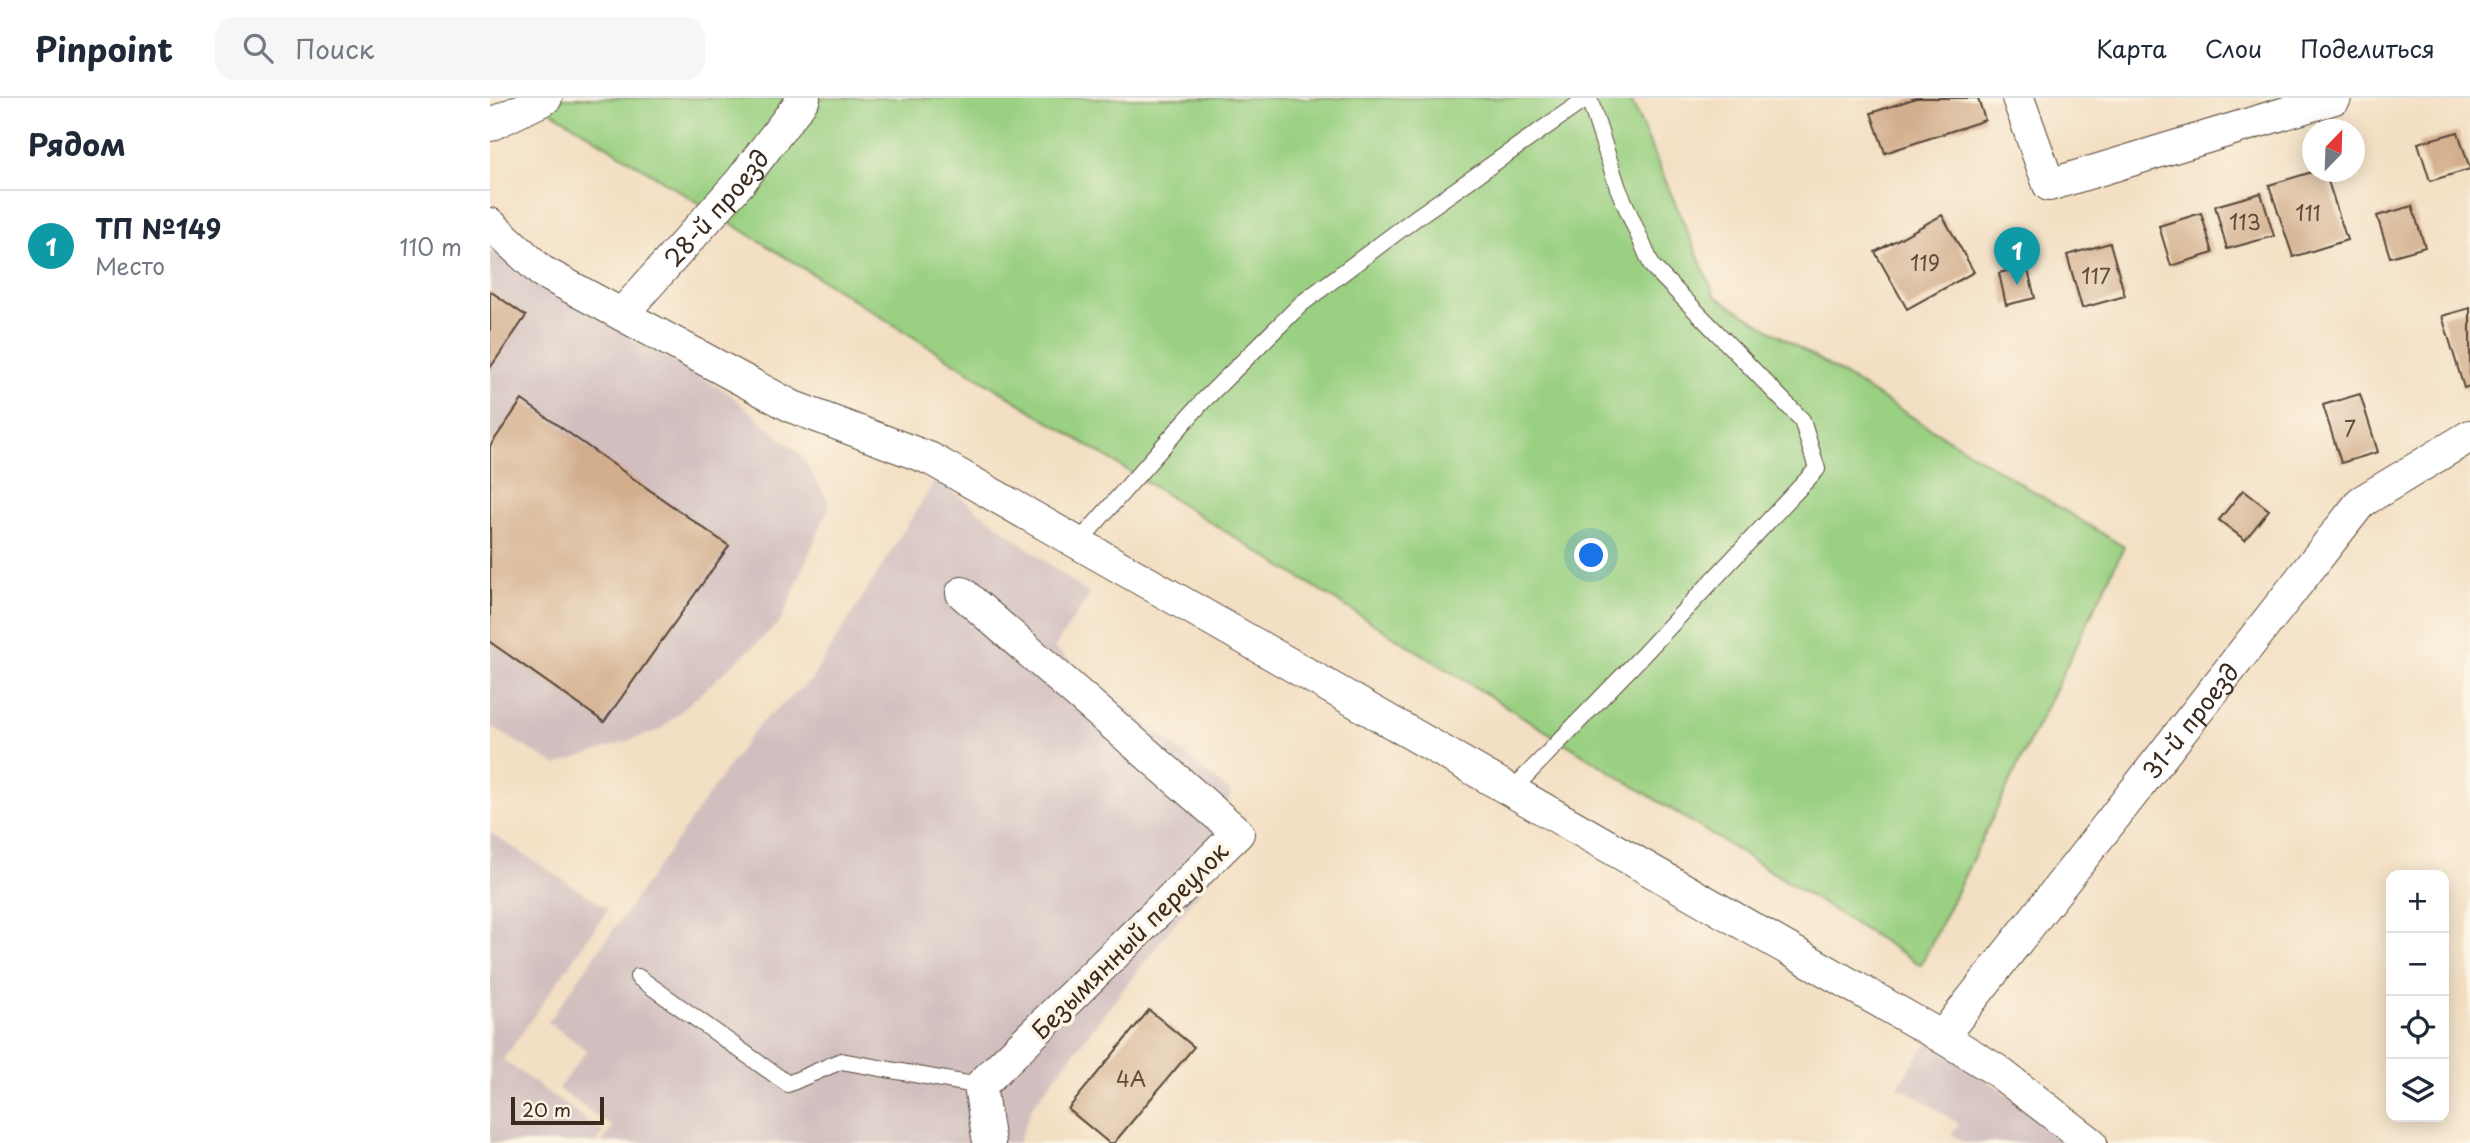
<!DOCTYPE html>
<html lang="ru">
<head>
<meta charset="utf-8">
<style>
	:root { --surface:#fff; --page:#f6f6f7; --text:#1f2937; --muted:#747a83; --line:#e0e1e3; --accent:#c8321e }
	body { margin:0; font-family:"Playpen Sans",sans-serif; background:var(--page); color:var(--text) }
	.controls { position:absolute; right:21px; bottom:21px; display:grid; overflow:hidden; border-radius:14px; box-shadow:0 4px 18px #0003 }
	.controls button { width:63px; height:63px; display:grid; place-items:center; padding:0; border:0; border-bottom:2px solid var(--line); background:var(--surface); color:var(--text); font:35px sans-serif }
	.compass { position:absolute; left:1812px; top:21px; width:63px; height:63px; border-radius:50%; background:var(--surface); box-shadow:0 4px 18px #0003; rotate:23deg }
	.scale { position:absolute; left:21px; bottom:18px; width:93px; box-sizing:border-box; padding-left:7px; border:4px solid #3b2a1e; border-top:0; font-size:19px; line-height:24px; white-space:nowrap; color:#3b2a1e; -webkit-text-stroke:5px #fcf5e5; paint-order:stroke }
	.you { position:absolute; left:1102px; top:458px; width:24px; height:24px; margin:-18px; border:5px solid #fff; border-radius:50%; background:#1a73e8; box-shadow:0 0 0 10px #1a73e833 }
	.badge { display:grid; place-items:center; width:46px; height:46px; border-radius:50%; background:var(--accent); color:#fff; font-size:23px; font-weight:700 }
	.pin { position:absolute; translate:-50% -58px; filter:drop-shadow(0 2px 4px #0008) }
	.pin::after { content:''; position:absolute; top:37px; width:24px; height:21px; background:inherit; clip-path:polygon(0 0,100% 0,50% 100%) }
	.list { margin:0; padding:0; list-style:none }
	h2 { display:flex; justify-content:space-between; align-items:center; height:91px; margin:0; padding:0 28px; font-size:30px }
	h2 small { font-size:23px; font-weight:400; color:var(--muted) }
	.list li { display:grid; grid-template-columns:46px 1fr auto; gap:21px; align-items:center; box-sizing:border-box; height:112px; padding:0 28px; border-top:2px solid var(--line) }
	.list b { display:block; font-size:26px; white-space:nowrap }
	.list p { margin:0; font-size:23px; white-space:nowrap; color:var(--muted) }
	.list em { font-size:23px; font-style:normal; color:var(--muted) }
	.icon { flex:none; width:38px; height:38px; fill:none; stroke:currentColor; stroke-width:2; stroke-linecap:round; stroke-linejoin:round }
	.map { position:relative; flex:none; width:1980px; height:1045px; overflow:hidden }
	header { display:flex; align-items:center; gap:42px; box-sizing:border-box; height:98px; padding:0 35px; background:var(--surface); border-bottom:2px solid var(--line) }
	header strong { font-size:33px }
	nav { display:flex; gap:38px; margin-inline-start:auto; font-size:24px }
	.search { width:490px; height:63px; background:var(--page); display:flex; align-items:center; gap:18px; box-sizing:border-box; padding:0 24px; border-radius:21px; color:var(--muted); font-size:26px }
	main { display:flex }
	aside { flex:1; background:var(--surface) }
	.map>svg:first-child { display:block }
	.industrial { fill:#d1bfbf }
	.green { fill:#9ad082; stroke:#6a7d50; stroke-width:2 }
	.building { fill:#d3ae8d }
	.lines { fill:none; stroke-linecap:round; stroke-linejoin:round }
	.service-casing { stroke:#574537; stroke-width:18 }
	.minor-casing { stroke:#574537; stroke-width:34 }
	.service { stroke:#fff; stroke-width:16 }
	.minor { stroke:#fff; stroke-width:32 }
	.labels { text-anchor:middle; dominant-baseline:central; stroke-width:7; stroke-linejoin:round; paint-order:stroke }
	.number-label { font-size:21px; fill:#614b3a }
	.street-label { font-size:24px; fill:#3b2a1e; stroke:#fcf5e5 }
</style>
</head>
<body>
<header>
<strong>Pinpoint</strong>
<div class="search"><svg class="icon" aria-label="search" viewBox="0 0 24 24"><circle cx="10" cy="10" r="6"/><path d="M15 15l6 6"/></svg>Поиск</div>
<nav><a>Карта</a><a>Слои</a><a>Поделиться</a></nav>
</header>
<main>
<aside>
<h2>Рядом<small></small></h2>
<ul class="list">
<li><span class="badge" style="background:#0f9aa8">1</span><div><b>ТП №149</b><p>Место</p></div><em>110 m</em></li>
</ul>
</aside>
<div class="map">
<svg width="1980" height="1045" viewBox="0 0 1980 1045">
	<rect width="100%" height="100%" fill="#fcf5e5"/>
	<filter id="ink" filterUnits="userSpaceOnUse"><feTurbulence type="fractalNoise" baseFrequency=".0143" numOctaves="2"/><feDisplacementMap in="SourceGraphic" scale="14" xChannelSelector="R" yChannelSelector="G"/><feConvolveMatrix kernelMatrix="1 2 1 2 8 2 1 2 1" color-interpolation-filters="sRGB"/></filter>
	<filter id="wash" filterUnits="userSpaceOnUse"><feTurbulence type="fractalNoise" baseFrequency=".00686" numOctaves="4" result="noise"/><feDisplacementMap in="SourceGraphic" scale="28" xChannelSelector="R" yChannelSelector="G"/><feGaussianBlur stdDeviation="1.57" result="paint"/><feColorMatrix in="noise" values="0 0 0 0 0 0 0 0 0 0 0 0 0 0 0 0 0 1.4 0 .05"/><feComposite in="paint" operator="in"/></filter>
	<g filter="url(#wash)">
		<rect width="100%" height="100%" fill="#f3dfc3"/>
		<g class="industrial">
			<polygon points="0,152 96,214 237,294 311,357 340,406 291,523 170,632 66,667 0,628"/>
			<polygon points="446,381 600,497 564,550 740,694 728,770 543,1007 528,1045 112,1045 123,1029 68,991 97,952 58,924 268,627 321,582"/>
			<polygon points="0,734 118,811 13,962 113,1034 106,1045 0,1045"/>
			<polygon points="1439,943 1589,1045 1474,1045 1462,1036 1469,1026 1420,994 1407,989"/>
		</g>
		<polygon class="green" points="40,0 1140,0 1225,198 1634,449 1431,867"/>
		<g id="blocks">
			<g class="building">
				<polygon points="1426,0 1488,0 1495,22 1395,55 1381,15"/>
				<polygon points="1968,34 1980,71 1940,83 1928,45"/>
				<polygon points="1822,74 1835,74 1857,142 1803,159 1779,87"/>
				<polygon points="1771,95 1784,138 1737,151 1725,108"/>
				<polygon points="1922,108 1935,149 1900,159 1887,118"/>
				<polygon points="1711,115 1723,155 1681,168 1669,128"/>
				<polygon points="1452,117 1484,174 1417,211 1385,154"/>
				<polygon points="1620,145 1635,198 1592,210 1577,157"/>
				<polygon points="1537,168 1545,200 1516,207 1509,175"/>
				<polygon points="0,193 36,218 0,270"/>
				<polygon points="1980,210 1980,288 1974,290 1952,218"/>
				<polygon points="1870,296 1888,354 1851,365 1833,307"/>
				<polygon points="32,302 239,448 114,624 0,544 0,348"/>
				<polygon points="1753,392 1779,412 1755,442 1729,422"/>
				<polygon points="659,912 704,949 624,1045 619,1045 578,1011"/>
			</g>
		</g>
	</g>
	<g filter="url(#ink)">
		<use href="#blocks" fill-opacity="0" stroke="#574537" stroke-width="2"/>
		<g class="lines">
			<g class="service-casing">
				<g id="service">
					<polyline points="588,445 713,303 811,206 927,119 1097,0"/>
					<polyline points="1021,693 1150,560 1327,371 1312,322 1162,168 1128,90 1099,0"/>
					<polyline points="148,879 298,986 351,963 490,988"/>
				</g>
			</g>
			<g class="minor-casing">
				<g id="minor">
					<polyline points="1528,0 1559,87 1845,0"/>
					<polyline points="0,27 56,0"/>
					<polyline points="0,126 51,173 303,309 441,361 1452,939 1506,972 1601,1045"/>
					<path id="s1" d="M132,216l118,-132 64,-84"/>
					<polyline points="472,495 748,735 490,988 499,1045"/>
					<path id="s2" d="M1452,939l419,-535 109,-66"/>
				</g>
			</g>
			<use href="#service" class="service"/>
			<use href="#minor" class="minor"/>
		</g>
	</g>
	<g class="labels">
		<g class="number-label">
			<text x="1818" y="114">111</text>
			<text x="1755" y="123">113</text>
			<text x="1435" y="164">119</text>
			<text x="1606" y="177">117</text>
			<text x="1860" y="330">7</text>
			<text x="641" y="980">4А</text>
		</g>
		<g class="street-label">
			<text stroke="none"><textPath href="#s1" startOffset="142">28-й проезд</textPath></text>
			<text stroke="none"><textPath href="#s2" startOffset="402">31-й проезд</textPath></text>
			<text transform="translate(639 842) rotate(-45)">Безымянный переулок</text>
		</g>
	</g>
</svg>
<div class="controls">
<button>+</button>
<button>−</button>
<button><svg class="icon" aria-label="locate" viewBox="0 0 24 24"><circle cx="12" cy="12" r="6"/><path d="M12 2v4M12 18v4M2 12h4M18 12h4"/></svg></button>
<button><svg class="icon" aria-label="layers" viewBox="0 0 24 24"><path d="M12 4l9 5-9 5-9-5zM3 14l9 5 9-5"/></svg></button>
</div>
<svg class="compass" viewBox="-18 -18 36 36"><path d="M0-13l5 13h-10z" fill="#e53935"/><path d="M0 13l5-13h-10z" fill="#747a83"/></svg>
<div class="scale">20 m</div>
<div class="you"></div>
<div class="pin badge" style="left:1527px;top:187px;background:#0f9aa8">1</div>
</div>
</main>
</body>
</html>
